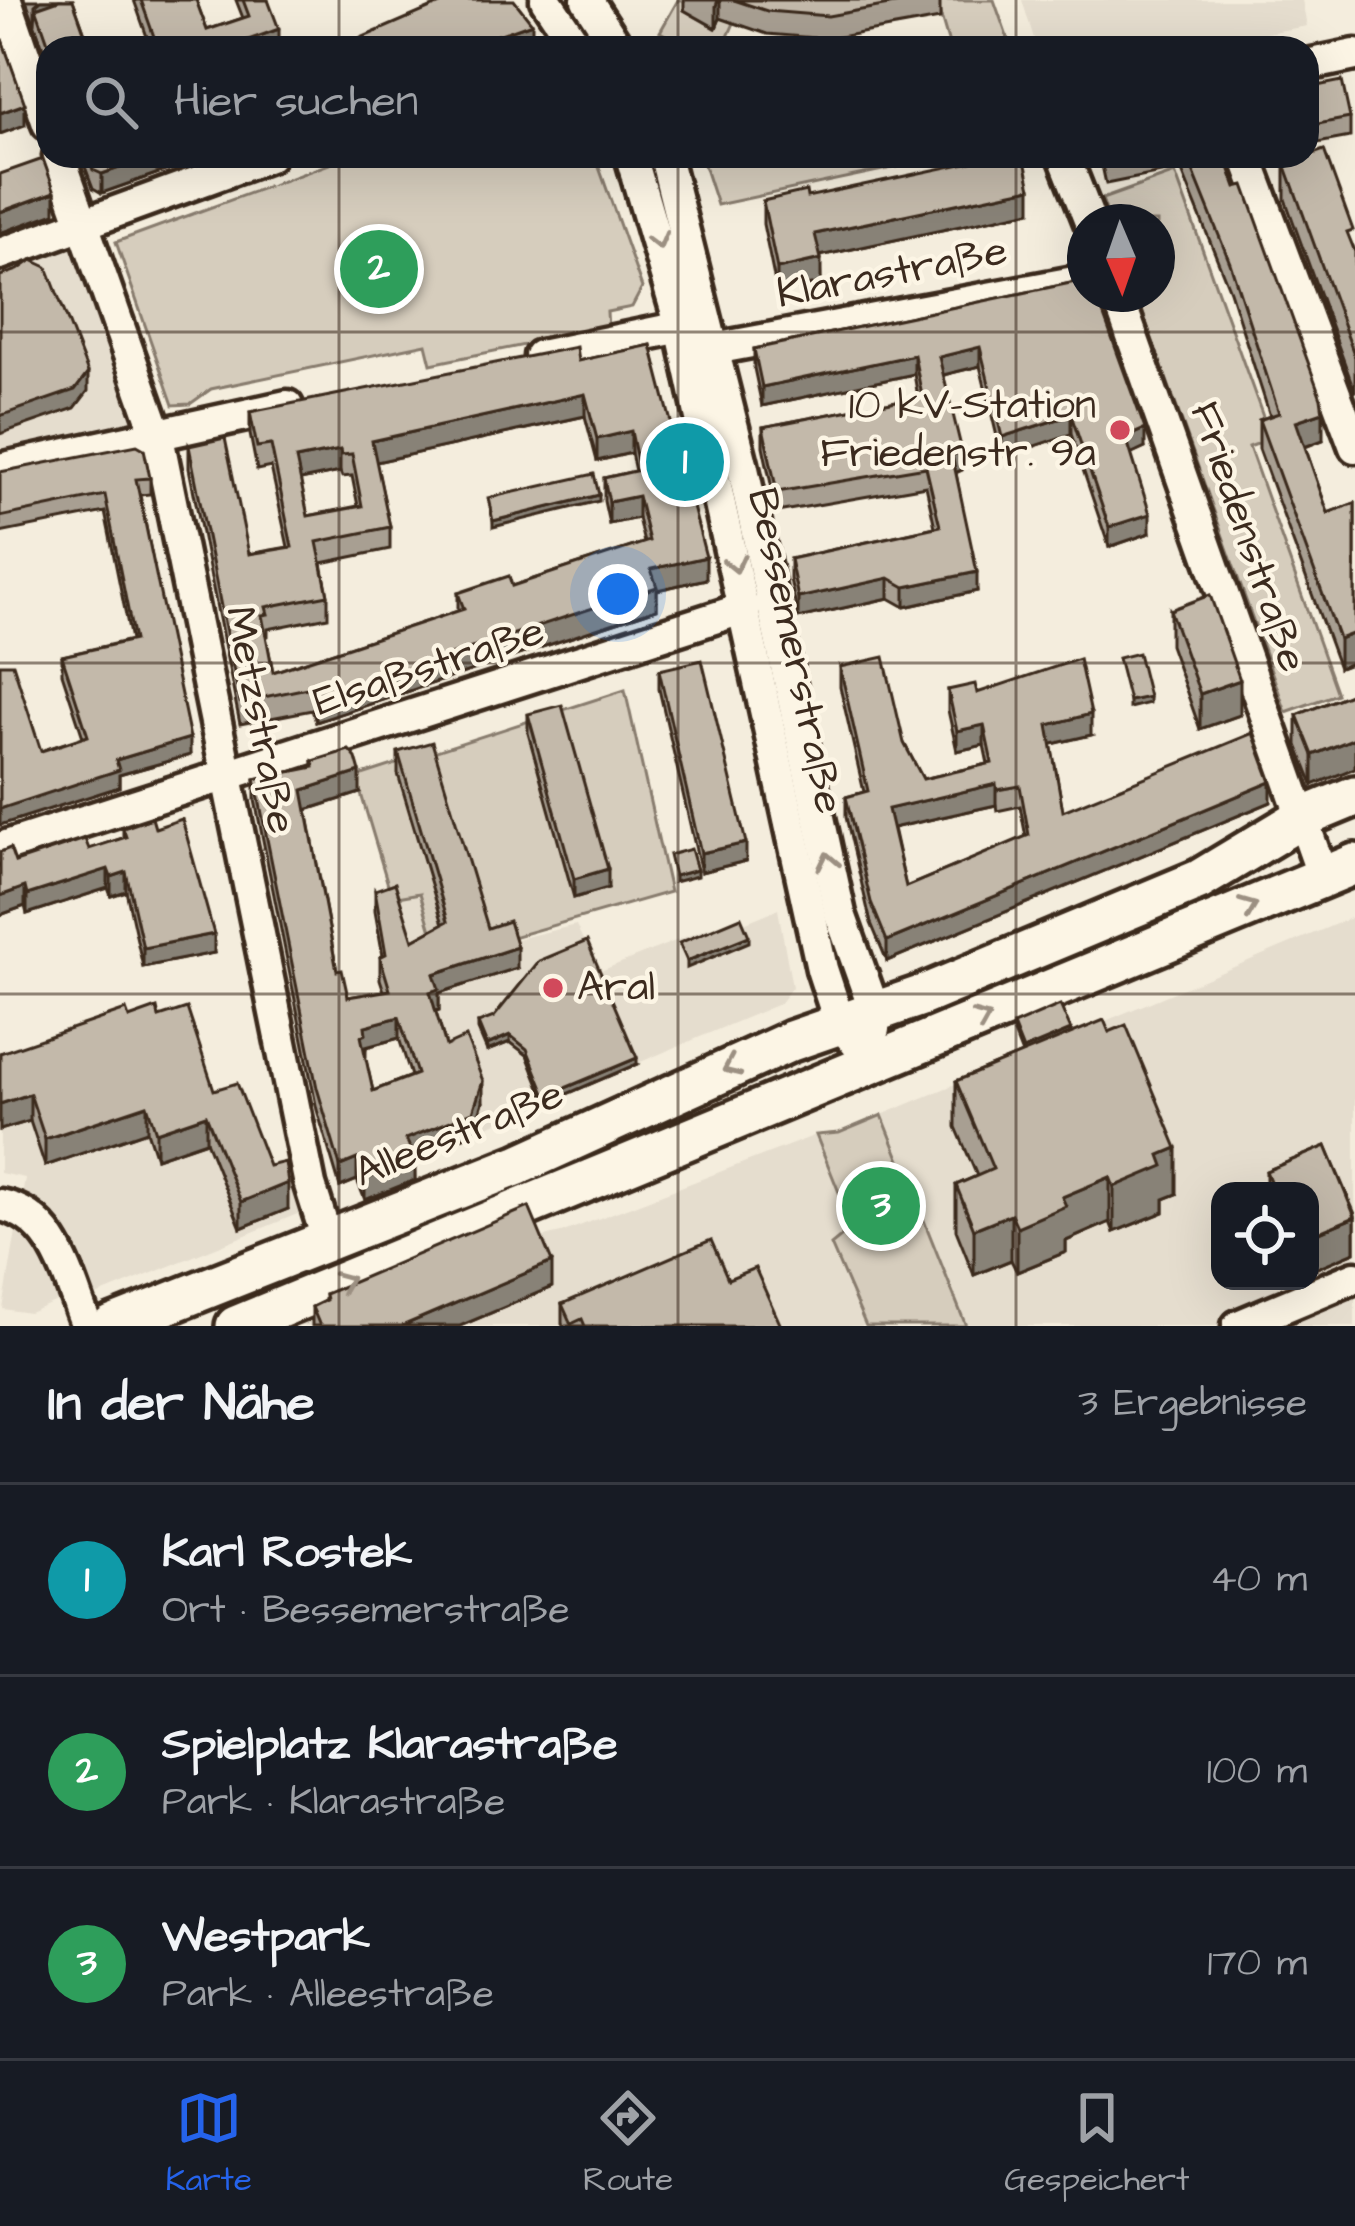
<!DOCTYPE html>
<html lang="de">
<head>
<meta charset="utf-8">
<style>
	:root { --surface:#171b24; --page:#242831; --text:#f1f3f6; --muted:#9ea1a6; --line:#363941; --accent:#2563eb }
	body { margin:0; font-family:"Architects Daughter",sans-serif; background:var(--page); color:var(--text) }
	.controls { position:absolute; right:36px; bottom:36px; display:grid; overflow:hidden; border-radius:24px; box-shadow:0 12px 48px #0002 }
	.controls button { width:108px; height:108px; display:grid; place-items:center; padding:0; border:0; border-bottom:3px solid var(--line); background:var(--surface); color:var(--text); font:60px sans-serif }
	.compass { position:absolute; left:1067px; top:204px; width:108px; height:108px; border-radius:50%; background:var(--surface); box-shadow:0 12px 48px #0002; rotate:178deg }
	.you { position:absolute; left:618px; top:594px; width:42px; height:42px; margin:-30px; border:9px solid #fff; border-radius:50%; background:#1a73e8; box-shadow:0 0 0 18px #1a73e833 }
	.badge { display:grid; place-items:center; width:78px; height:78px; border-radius:50%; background:var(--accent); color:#fff; font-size:39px; font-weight:700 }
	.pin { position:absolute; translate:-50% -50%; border:6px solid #fff; box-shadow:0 3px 12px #0006 }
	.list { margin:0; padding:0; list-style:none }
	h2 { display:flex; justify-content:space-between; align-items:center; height:156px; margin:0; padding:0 48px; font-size:51px }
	h2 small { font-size:39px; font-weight:400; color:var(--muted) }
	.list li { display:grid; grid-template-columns:78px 1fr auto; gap:36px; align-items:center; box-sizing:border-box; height:192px; padding:0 48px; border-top:3px solid var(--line) }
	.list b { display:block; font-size:45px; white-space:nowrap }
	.list p { margin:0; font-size:39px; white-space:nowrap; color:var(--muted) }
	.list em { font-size:39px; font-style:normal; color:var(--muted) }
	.icon { flex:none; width:66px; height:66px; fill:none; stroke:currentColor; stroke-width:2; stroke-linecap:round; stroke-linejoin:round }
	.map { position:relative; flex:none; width:1355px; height:1326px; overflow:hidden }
	.search { position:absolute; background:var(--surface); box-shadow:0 12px 48px #0002; left:36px; right:36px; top:36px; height:132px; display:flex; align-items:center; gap:30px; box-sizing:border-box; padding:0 42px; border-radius:36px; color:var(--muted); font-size:45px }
	.sheet { height:732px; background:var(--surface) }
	nav { display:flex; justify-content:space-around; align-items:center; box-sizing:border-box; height:168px; border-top:3px solid var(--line); background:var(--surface); font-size:33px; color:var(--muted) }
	nav a { display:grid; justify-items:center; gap:6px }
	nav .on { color:var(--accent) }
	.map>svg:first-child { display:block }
	.built { fill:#e5ddce; fill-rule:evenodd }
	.green { fill:#d6cdbd; stroke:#887c6e; stroke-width:3 }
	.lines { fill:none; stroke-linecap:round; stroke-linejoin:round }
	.minor-casing { stroke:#3b2a1e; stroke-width:39 }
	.major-casing { stroke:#3b2a1e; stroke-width:48 }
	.minor { stroke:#fcf5e5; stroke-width:30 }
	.major { stroke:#fcf5e5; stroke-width:39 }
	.wall { fill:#a89f92; stroke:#3b2a1e; stroke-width:3; fill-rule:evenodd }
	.shaded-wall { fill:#888277; stroke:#3b2a1e; stroke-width:3 }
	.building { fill:#c3b9aa; stroke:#3b2a1e; stroke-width:3; fill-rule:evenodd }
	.oneway { stroke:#9c9082 }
	.grid { fill:none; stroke:#3b2a1e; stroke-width:3; stroke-opacity:0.55 }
	.poi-dot { fill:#d1495b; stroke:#fcf5e5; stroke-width:4.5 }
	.labels { text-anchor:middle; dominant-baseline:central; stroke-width:9; stroke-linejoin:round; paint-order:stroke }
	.street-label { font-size:42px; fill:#3b2a1e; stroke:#fcf5e5 }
	.poi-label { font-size:42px; fill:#3b2a1e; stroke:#fcf5e5; text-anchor:end }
</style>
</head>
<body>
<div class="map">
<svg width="1355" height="1326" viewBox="0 0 1355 1326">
	<rect width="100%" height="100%" fill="#f4eddd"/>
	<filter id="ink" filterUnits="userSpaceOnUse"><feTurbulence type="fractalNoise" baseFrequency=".00833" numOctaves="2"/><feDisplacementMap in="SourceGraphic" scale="24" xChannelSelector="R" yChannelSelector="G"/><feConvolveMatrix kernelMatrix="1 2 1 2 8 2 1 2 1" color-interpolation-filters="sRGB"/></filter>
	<g filter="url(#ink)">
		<g class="built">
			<polygon points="1022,0 1302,0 1307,26 1183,48 1037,48"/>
			<polygon points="69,244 75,247 136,417 126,429 0,458 0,265"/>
			<polygon points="420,892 439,957 576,925 598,972 710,927 714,935 778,909 792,987 779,1004 464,1136 417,1094 380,979 386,975 373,902"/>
			<path d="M1355,916v410h-64l-3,-7 -18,7h-303l-85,-211zM1220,1191h90v90h-90z"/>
			<polygon points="0,1079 214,1116 270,1192 296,1180 300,1213 91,1298 87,1288 29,1313 3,1309 25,1178 0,1173"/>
			<polygon points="816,1135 853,1228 832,1246 866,1326 295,1326 529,1229 535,1239 561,1233"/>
		</g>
		<g class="green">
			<polygon points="678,0 690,0 684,10 715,28 721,17 734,23 723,48 683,44 660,32"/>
			<polygon points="936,0 994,0 1011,48 950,48"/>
			<polygon points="351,156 595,156 642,288 632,307 607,312 608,328 431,364 426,344 211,389 190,404 173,405 116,242"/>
			<polygon points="701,156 949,156 717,205"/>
			<polygon points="1175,173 1271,439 1249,447 1337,694 1286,712 1136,294 1157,294 1157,222 1110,222 1102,199"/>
			<polygon points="625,690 670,892 439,958 420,893 392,898 356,777"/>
			<polygon points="882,1115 966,1326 866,1326 831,1245 853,1227 816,1135 839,1133"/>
		</g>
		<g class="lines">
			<g class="minor-casing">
				<g id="minor">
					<polyline points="6,0 48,124"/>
					<polyline points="546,0 578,48"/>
					<polyline points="587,0 618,48"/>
					<polyline points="1307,65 1355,55"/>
					<polyline points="59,156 158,437 310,1185 327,1239"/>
					<polyline points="631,156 681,327 822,969 840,1024 874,1065"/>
					<polyline points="665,156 742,464 840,914 875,1012 874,1029"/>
					<polyline points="1064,156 1090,222"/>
					<polyline points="1246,156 1355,447"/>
					<polyline points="0,254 269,156"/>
					<polyline points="1117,294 1323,877"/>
					<polyline points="714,349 1085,280"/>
					<polyline points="540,356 681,327"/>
					<polyline points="0,469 287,406"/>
					<polyline points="0,848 745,608"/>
					<path d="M0,1205c56,10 68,74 87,121"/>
					<polyline points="1238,1326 1355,1277"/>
				</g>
			</g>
			<g class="major-casing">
				<g id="major">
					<polyline points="112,1326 518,1165 791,1041 921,996 1199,880 1302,818 1355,796"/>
					<polyline points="236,1326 1355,864"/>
				</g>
			</g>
			<use href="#minor" class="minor"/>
			<use href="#major" class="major"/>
		</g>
		<g class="wall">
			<polygon points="26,0 73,0 90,48 48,48 48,62"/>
			<polygon points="134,0 196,0 207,30 243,18 236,0 268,0 279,48 151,48"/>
			<polygon points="684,0 940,0 940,19 828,39 767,34 720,18 716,28 684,10"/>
			<polygon points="1307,88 1350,118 1350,137 1307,145"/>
			<polygon points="81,156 207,156 102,193 93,188"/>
			<polygon points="1100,156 1225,156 1323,440 1305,447 1328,513 1355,503 1355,662 1339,668 1259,449 1259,420 1270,416 1230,291 1181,169 1106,184"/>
			<polygon points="1285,164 1353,246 1355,252 1355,392 1285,199"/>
			<polygon points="807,197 1031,211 820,256 821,283 777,292 763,224 763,201"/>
			<polygon points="1085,280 1145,448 1131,454 1150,533 1109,547 1071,434 1002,457 980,366 943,375 962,470 956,473 977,591 905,607 889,598 798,618 790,579 790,559 935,527 926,486 777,512 763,446 763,427 918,397 914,374 762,406 754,368 754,349"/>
			<path d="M651,345l55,234 -49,11v19l-341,113 -4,-12 -72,14 -51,-256v-22l60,108 39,-7 -17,-80 -14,3 -7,-36v-22l328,-51zM585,416l12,45 34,-8 4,18 -31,7v23l5,23 29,-6 6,25 -132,43 -54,7v18l-185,61 -7,-35 2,-1v-7l60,-12v-22l-6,-32 68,-14v-22l-14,-65zM340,472l2,5 10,-1 6,30 -50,10 -8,-36z"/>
			<polygon points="0,472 150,478 150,494 140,495 190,755 119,775 119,787 0,825 0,664 41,751 83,737 62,673 62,656 131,640 105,512 0,533"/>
			<polygon points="1170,610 1240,715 1200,729 1170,645"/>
			<path d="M840,667l64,76 19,36 65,-15 -4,-19 -27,6 -9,-41v-20l29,3 114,42 -40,9 12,67 208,-9 -384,159 -16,-38 -25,-106v-20l18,-5 -24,-105zM996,805l1,6 23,-5 6,31 -120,50 -13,-59z"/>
			<polygon points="659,670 746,861 701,872 659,689"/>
			<polygon points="1355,692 1313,785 1297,745 1297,715"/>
			<polygon points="528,714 608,888 574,898 528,733"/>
			<path d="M398,752l90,176 29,40 -78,25v17l-4,1 11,35 37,56 -10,31 -59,24 1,23 -50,20 -8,-20 -17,7 -23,-77 -62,-310v-21l58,-12v-6l47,32 -53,17 30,161 11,26 36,-6 -4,-12v-22l3,-1 -8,-45v-21l38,50 30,-16 -45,-150zM399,1038l12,38 -38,15 -8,-35 1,-9z"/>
			<polygon points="123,828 155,828 214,953 143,967 126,891 111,896 108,888 27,914 25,906 0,915 0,852 15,862 89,849 123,838"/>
			<polygon points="159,1017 269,1166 288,1209 241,1228 206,1141 156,1158 147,1131 45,1166 30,1121 0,1130 0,1053 129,1018"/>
			<polygon points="478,1023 637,1064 546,1103 527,1055 510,1042 487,1051 478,1030"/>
			<polygon points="1013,1025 1071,1034 1177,1194 1164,1199 1164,1212 1114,1232 1110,1222 1066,1241 1066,1252 1017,1272 1011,1260 974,1275 956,1230 956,1185 977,1176 956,1127 956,1081 1022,1054 1013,1031"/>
			<polygon points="1326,1146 1355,1214 1355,1252 1310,1271 1310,1191 1266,1191 1266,1171"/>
			<polygon points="728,1279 781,1326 563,1326 562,1323 562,1304"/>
			<polygon points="552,1287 460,1326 312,1326 312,1307 325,1301 325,1294"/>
		</g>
		<g class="shaded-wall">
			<polygon points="41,0 63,0 36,8 35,24 35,5"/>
			<polygon points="718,0 720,0 720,18 716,28 716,6"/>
			<polygon points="532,23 532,41 514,48 461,48"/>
			<polygon points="279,29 279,48 234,48 234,45"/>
			<polygon points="25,104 25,125 0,134 0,113"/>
			<polygon points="154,156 207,156 102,193 102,174"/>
			<polygon points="1031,188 1031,211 815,257 815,234"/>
			<polygon points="55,192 55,213 0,233 0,212"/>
			<polygon points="821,259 821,283 777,292 777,269"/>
			<polygon points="980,347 980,366 939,376 939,357"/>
			<polygon points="914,355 914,374 762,406 762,387"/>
			<polygon points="88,373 88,391 75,408 0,434 0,416"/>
			<polygon points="585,394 585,416 372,463 372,441"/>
			<polygon points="1323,412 1323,440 1296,450 1296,421"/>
			<polygon points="1071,415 1071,434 1002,457 1002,437"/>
			<polygon points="1145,429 1145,448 1126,457 1126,437"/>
			<polygon points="631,431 631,453 597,461 597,439"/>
			<polygon points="340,450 340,472 296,481 296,459"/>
			<polygon points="962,451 962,470 952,474 952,455"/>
			<polygon points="599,495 599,501 493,527 493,521"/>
			<polygon points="638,496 638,518 609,524 609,502"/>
			<polygon points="1150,514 1150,533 1109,547 1109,527"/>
			<polygon points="706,557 706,579 657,590 657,609 316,722 316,699 651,569"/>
			<polygon points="977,572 977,591 905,607 905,587"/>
			<polygon points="889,578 889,598 798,618 798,598"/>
			<polygon points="1355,633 1355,662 1339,668 1339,639"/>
			<polygon points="1240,680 1240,715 1200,729 1200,694"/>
			<polygon points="1149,697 1149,703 1129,708 1129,701"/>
			<polygon points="1091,714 1091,735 1048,745 1048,725"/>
			<polygon points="984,725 984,745 957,751 957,731"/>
			<polygon points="190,738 190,755 119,775 119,787 0,825 0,809 116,760"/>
			<polygon points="1355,738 1355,768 1313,785 1313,755"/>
			<polygon points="360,772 360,793 303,811 303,790"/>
			<polygon points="1271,782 1271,802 887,961 887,941"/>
			<polygon points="996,784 996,805 888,829 888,809"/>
			<polygon points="746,843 746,861 701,872 701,853"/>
			<polygon points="108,869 108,888 27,914 27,895"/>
			<polygon points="608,869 608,888 574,898 574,879"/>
			<polygon points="697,870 697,876 674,882 674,876"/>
			<polygon points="126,872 126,891 111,896 111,877"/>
			<polygon points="25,887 25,906 0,915 0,896"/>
			<polygon points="214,934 214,953 143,967 143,948"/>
			<polygon points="749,936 749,942 687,968 687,961"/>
			<polygon points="517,947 517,968 439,993 439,1010 430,1013 430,992 434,974"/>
			<polygon points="399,1017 399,1038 366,1047 366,1056 361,1057 361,1036 365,1026"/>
			<polygon points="1071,1030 1071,1036 1023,1056 1023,1050"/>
			<polygon points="510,1035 510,1042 487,1051 487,1045"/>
			<polygon points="637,1058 637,1064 546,1103 546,1096"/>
			<polygon points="483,1081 483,1102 473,1133 406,1160 406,1139"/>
			<polygon points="30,1094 30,1121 0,1130 0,1104"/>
			<polygon points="147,1105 147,1131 45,1166 45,1139"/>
			<polygon points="206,1115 206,1141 156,1158 156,1132"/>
			<polygon points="1177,1148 1177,1194 1164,1199 1164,1212 1114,1232 1114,1187 1160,1155"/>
			<polygon points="357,1159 357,1180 340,1187 340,1166"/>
			<polygon points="415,1159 415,1180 365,1200 365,1179"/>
			<polygon points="1110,1177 1110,1222 1066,1241 1066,1252 1017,1272 1017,1227 1062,1197"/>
			<polygon points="288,1183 288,1209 241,1228 241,1202"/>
			<polygon points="1011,1214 1011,1260 974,1275 974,1229"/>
			<polygon points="1355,1217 1355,1252 1310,1271 1310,1236"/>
			<polygon points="552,1262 552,1287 460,1326 402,1326"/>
		</g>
		<g class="building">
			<polygon points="59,0 73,0 90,48 50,48 36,8"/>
			<polygon points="141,0 196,0 207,30 249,16 243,0 268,0 279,29 234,45 235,48 158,48"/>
			<polygon points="449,0 514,0 532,23 461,48 338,48"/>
			<polygon points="734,0 917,0 828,16 767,11"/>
			<polygon points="0,34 25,104 0,113"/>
			<polygon points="1342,81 1350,118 1307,126 1307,88"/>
			<polygon points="1324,150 1353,230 1347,232 1355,252 1355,357 1285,164"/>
			<polygon points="88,156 154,156 102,174 93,170"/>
			<polygon points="999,156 1024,156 1031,188 815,234 821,259 777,269 763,201 806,191 807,197"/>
			<polygon points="1187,156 1225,156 1236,187 1244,185 1321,398 1323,412 1296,421 1328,513 1355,503 1355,633 1339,639 1259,420 1279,413 1230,263"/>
			<polygon points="43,159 55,192 0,212 0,174"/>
			<polygon points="32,260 47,267 88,373 75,390 0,416 0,276 18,270"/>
			<polygon points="1085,280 1085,294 1096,294 1145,429 1126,437 1150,514 1109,527 1071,415 1002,437 980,347 939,357 962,451 952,455 977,572 905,587 889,578 798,598 790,559 940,526 926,467 777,492 763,427 922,396 914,355 762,387 754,349"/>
			<path d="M651,345l55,212 -55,12 6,18 -341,112 -4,-12 -72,15 -51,-256 36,-8 24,116 43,-7 -21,-102 -14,2 -7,-35 326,-65 2,14zM585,394l12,45 34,-8 8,39 -35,8 5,24 29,-6 11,45 -137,45 -3,-10 -51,17 6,16 -191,63 -11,-57 6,-1 -2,-7 62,-12 -11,-53 73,-15 -18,-86zM340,450l2,5 10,-1 10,52 -54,10 -12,-57z"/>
			<polygon points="137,445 144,449 150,478 136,479 190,738 116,760 119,770 0,809 0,664 13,664 41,751 88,736 62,656 134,640 105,495 0,517 0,472"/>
			<polygon points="594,474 599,495 493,521 488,498"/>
			<polygon points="1210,595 1240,680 1200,694 1170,610"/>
			<polygon points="1138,653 1149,697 1129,701 1118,658"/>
			<path d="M884,657l20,86 19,36 69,-16 -8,-38 -27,6 -9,-41 27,-6 2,9 102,-34 12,55 -43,11 15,86 190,-78 18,49 -384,159 -16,-39 -25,-105 22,-6 -28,-124zM996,784l1,6 23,-4 9,49 -123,52 -18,-78z"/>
			<polygon points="702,660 746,843 701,853 659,670"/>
			<polygon points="1355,692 1355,738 1313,755 1297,715"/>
			<polygon points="562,705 608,869 574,879 528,714"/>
			<path d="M432,742l56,186 21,-7 8,26 -83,27 5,15 -9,3 16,54 20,-9 17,44 -10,31 -67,27 9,20 -50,20 -8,-20 -17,7 -23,-78 -62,-309 59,-12 -1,-6 36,-11 7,8 4,14 -57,18 34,181 5,-1 6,27 42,-7 -10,-33 6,-3 -11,-64 20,-7 18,57 35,-19 -50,-169zM399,1017l18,57 -44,17 -12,-55 5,-2 -1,-8z"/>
			<polygon points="152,818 155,828 182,819 214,934 143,948 126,872 111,877 108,869 27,895 25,887 0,896 0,852 10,848 15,862 85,839 89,849 126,837 123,828"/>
			<polygon points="691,849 697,870 674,876 669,855"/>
			<polygon points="741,917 749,936 687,961 679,943"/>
			<polygon points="587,941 637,1058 546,1096 527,1049 510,1035 487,1045 478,1023 494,1017 539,961"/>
			<polygon points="1060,1005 1071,1030 1023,1050 1013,1025"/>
			<polygon points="157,1008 159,1017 187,1008 214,1090 237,1083 269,1166 285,1162 288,1183 241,1202 206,1115 156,1132 147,1105 45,1139 30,1094 0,1104 0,1053 126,1010 129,1018"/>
			<polygon points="1104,1020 1109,1032 1126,1025 1177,1148 1160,1155 1164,1166 1114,1187 1110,1177 1062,1197 1066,1206 1017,1227 1011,1214 974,1229 956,1185 993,1169 956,1081"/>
			<polygon points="1326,1146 1355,1217 1310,1236 1310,1191 1274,1191 1266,1171"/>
			<polygon points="529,1207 552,1262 402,1326 320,1326 312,1307 326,1300 325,1294"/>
			<polygon points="711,1240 728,1279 755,1268 781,1326 585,1326 582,1319 571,1324 562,1304"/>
		</g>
		<defs><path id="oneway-chevron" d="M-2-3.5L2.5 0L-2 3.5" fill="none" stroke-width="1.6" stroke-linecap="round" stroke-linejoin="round" transform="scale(3)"/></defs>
		<g class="oneway">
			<use href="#oneway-chevron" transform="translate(658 241) rotate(75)"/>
			<use href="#oneway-chevron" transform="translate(735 564) rotate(77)"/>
			<use href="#oneway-chevron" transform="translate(828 861) rotate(-102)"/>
			<use href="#oneway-chevron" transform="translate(1249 907) rotate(-22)"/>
			<use href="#oneway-chevron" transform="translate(982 1019) rotate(-23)"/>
			<use href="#oneway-chevron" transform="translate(731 1067) rotate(156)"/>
			<use href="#oneway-chevron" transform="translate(344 1281) rotate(-23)"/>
		</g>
	</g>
	<path class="grid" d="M339,0v48M678,0v48M1016,0v48M339,156v1170M678,156v1170M1016,156v1170M0,332h1355M0,663h1355M0,994h1355"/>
	<g class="poi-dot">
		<circle cx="1120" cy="430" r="12"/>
		<circle cx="553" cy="988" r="12"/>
	</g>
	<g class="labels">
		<g class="street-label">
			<text transform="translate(892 273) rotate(-11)">Klarastraße</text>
			<text transform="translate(1248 537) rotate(71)">Friedenstraße</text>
			<text transform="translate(795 651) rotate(78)">Bessemerstraße</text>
			<text transform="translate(429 667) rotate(-18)">Elsaßstraße</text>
			<text transform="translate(260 720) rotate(79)">Metzstraße</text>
			<text transform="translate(459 1134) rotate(-22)">Alleestraße</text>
		</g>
		<g class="poi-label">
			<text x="1096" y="406">10 kV-Station<tspan x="1096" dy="48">Friedenstr. 9a</tspan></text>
			<text x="577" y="988" text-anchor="start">Aral</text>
		</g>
	</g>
</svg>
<div class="controls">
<button><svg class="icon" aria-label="locate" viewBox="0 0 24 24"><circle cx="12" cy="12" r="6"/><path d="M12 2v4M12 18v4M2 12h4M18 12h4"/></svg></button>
</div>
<svg class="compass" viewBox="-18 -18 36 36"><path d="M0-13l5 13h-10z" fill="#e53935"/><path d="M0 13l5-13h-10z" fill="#9ea1a6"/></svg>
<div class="you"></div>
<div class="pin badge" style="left:685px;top:462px;background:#0f9aa8">1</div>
<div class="pin badge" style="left:379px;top:269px;background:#2e9e5b">2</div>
<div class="pin badge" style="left:881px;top:1206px;background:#2e9e5b">3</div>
<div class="search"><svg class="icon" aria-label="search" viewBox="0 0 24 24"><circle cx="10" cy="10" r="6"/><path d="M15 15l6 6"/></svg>Hier suchen</div>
</div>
<section class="sheet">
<h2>In der Nähe<small>3 Ergebnisse</small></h2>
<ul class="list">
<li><span class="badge" style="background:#0f9aa8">1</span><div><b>Karl Rostek</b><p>Ort · Bessemerstraße</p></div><em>40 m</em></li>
<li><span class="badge" style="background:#2e9e5b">2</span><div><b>Spielplatz Klarastraße</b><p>Park · Klarastraße</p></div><em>100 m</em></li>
<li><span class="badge" style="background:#2e9e5b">3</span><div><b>Westpark</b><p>Park · Alleestraße</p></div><em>170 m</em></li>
</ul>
</section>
<nav>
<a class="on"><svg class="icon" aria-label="map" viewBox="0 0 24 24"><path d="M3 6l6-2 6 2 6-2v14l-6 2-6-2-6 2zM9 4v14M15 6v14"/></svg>Karte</a>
<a><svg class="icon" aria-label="directions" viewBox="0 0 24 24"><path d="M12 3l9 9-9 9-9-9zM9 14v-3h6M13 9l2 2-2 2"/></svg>Route</a>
<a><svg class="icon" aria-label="saved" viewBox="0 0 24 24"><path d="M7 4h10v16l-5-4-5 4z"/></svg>Gespeichert</a>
</nav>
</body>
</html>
